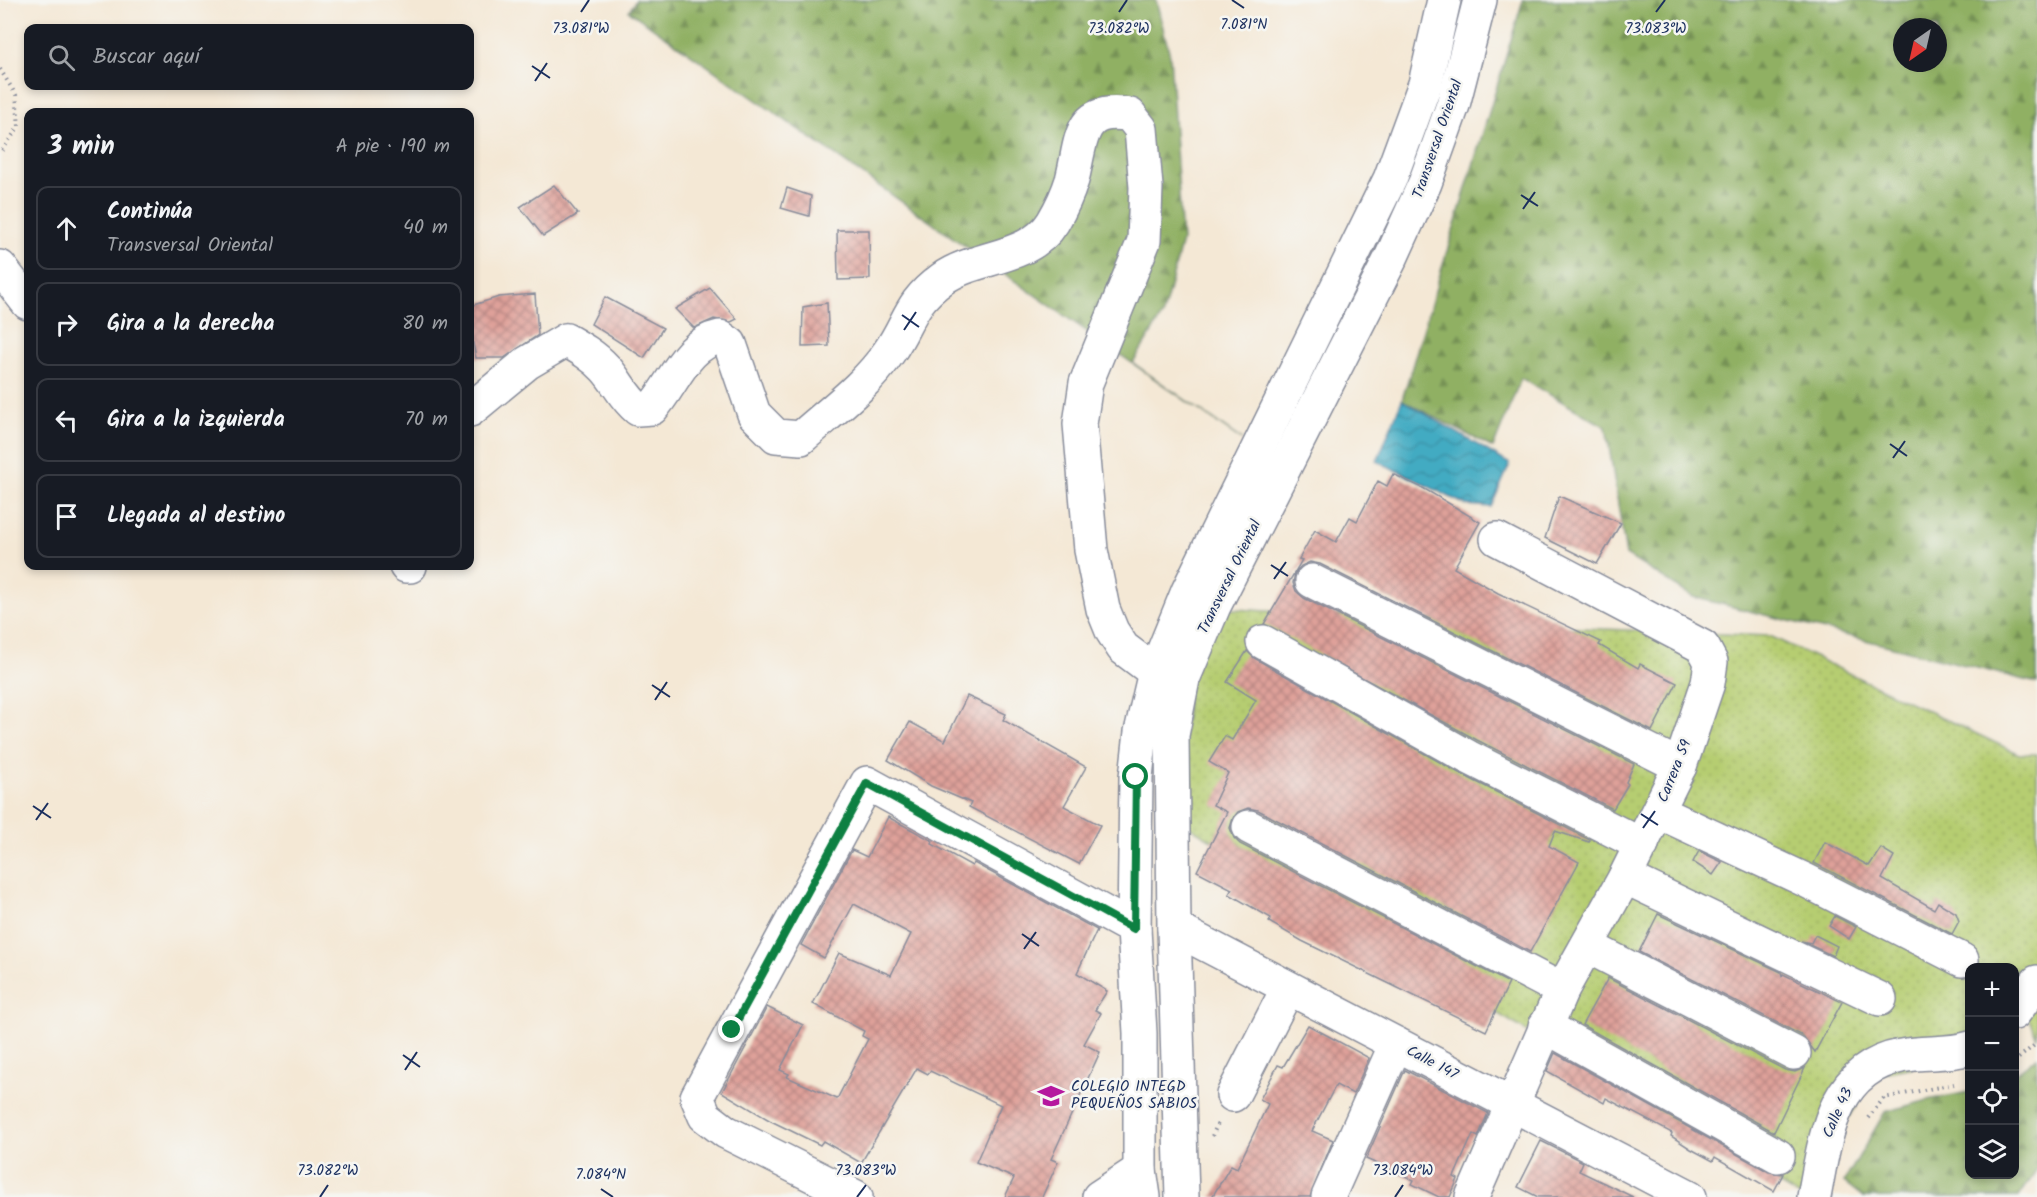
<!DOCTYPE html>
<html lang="es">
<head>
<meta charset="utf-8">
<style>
	:root { --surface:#171b24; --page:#242831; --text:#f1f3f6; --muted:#9ea1a6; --line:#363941 }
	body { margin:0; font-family:Kalam,sans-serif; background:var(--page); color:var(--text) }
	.controls { position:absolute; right:18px; bottom:18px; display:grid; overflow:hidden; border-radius:12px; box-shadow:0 3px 9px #0003 }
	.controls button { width:54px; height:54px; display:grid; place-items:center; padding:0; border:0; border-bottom:2px solid var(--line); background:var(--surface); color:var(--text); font:30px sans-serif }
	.compass { position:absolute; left:1893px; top:18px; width:54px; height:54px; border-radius:50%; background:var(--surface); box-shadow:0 3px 9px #0003; rotate:214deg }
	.stop { position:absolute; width:18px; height:18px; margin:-14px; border:4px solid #0b8043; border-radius:50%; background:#fff }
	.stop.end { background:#0b8043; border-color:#fff; box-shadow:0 2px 6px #0008 }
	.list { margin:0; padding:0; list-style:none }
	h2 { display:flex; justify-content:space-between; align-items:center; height:78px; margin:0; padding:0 24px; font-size:26px }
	h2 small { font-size:20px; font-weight:400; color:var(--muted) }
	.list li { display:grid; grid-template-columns:39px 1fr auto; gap:18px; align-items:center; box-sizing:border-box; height:84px; margin:0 12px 12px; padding:0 12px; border:2px solid var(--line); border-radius:12px }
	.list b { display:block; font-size:22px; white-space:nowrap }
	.list p { margin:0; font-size:20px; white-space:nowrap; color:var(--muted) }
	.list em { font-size:20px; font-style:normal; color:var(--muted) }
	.icon { flex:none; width:33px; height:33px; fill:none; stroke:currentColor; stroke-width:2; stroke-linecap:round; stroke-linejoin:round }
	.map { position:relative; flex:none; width:2037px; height:1197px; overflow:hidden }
	.search { position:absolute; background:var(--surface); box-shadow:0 3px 9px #0003; left:24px; top:24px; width:450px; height:66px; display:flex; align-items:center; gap:15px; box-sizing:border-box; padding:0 21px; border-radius:12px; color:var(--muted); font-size:22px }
	.panel { position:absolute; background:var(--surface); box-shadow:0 3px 9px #0003; left:24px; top:108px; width:450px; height:462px; border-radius:12px }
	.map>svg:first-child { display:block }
	.grass { fill:url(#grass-dots); stroke:#687e68; stroke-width:1.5 }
	.forest { fill:url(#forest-firs); stroke:#567060; stroke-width:1.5; fill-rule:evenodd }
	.water { fill:url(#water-waves); stroke:#2f6d90; stroke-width:1.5 }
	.building { fill:url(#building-cross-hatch) }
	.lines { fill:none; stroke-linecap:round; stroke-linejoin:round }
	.minor-casing { stroke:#888c9a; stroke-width:36 }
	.major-casing { stroke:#888c9a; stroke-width:36 }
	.path { stroke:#888c9a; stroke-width:4; stroke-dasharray:1.5 4.5; stroke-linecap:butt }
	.minor { stroke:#fff; stroke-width:33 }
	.major { stroke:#fff; stroke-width:33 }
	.route { stroke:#0b8043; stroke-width:8 }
	.ticks { fill:none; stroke:#1b2f5e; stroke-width:2 }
	.labels { text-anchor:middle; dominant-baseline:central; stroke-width:5; stroke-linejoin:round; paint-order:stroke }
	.street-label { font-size:15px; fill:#1b2f5e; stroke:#f6f6f2 }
	.poi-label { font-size:15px; fill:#1b2f5e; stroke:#f6f6f2; text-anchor:start }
	.ticks-label { font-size:15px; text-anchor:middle; fill:#1b2f5e; stroke:#f6f6f2; stroke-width:5; stroke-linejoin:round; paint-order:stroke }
</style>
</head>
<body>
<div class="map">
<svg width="2037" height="1197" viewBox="0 0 2037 1197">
	<defs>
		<pattern id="grass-dots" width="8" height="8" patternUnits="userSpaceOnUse" patternTransform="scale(1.5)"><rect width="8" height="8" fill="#b6cd71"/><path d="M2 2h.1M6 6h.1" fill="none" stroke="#9cb064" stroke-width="1.8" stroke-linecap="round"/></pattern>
		<pattern id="forest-firs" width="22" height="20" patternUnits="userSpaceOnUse" patternTransform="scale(1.5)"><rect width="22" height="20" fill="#90b063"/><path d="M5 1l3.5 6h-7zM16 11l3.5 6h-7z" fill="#759055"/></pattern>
		<pattern id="water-waves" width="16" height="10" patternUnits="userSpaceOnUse" patternTransform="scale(1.5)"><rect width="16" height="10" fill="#43abc2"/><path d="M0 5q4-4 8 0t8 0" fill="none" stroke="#378ca1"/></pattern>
		<pattern id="building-cross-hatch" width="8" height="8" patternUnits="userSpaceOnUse" patternTransform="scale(1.5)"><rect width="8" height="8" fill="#dfa19a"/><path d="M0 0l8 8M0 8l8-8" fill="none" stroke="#b48481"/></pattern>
	</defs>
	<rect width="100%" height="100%" fill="#f6f6f2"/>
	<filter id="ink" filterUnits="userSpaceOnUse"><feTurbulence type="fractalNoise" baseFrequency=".0167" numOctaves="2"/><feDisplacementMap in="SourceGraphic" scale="12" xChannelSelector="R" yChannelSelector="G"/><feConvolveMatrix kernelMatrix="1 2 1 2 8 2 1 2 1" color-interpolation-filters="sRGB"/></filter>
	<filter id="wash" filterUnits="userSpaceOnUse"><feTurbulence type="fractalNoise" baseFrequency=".008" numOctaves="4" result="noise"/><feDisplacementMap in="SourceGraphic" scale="24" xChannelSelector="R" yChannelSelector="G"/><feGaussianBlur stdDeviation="1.35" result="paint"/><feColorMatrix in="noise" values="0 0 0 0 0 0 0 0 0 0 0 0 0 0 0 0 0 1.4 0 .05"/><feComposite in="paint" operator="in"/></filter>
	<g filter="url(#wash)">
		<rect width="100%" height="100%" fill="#f4e8d5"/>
		<polygon class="grass" points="1217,608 1509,625 1770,636 2019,754 2037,754 2037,1038 2024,1008 2015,1020 2014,968 1970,968 1969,1057 1876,1074 1800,1197 1177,819 1189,679"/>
		<g class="forest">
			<polygon points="636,0 1156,0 1170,55 1182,241 1163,314 1133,363 1242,440 629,11"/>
			<path d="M1523,0h514v683l-344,-86 -67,-42 -20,-128 -85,-49 -28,70 -91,-48zM1902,27h36v36h-36z"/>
			<polygon points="2037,1057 2037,1170 2019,1197 1863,1197 1844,1182 1885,1112 1928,1100 1969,1092 1970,1174 2014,1174 2015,1074"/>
		</g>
		<polygon class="water" points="1402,400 1510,464 1491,507 1466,505 1377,461"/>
		<g id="blocks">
			<g class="building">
				<polygon points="554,185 578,214 543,236 520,207"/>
				<polygon points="787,188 811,196 809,216 781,208"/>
				<polygon points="837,230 869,230 870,279 838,280"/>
				<polygon points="710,288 737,319 731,322 714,319 694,328 675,309"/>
				<polygon points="535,294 538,335 504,358 476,358 470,329 470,306 499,297"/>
				<polygon points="605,297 663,328 644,358 591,324"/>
				<polygon points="827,303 829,346 802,347 803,307"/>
				<polygon points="1393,474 1423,488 1480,522 1454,568 1498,593 1601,642 1599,645 1638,668 1640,664 1677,683 1652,731 1320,564 1310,562 1301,566 1295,573 1293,583 1296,591 1304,598 1634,764 1626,782 1628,784 1613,809 1477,740 1264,624 1302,560 1299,559 1315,530 1336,542 1350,517 1357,521 1378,481 1387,486"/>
				<polygon points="1559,496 1621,523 1597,564 1545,538"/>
				<polygon points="1247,651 1254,658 1459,773 1590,840 1589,842 1555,831 1549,846 1579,862 1530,952 1258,810 1248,808 1238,812 1233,818 1230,828 1234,838 1240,844 1509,983 1486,1031 1302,941 1269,922 1271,918 1229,894 1232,889 1197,871 1227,812 1213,805 1228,773 1209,762 1225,736 1232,740 1256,700 1227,682"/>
				<polygon points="967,696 1006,714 1003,720 1086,767 1064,806 1100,825 1079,864 969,807 971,803 931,786 888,760 910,722 945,741"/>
				<polygon points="888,817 933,841 932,844 972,866 974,863 1097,930 1077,973 1107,991 1095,1010 1101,1013 1084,1044 1100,1052 1051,1159 1058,1162 1042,1197 1005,1197 1014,1178 976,1162 1001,1105 930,1071 928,1074 917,1068 861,1163 823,1141 820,1145 771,1121 722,1092 767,1007 803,1025 780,1070 789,1074 787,1077 837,1099 868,1039 862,1036 864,1031 813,1004 839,953 891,975 911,934 854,904 824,958 801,945 852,850 867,857"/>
				<polygon points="1825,842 1869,866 1881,848 1894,856 1882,879 1934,909 1938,902 1956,913 1959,921 1952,934 1814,863"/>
				<polygon points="1699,851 1722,862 1713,875 1693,862"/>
				<polygon points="1658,914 1781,972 1782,976 1783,974 1842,1002 1815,1052 1803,1036 1639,952"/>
				<polygon points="1835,916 1856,927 1849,939 1829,926"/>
				<polygon points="1815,935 1837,946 1833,956 1801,941 1811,943"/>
				<polygon points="1608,978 1785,1070 1795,1072 1805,1068 1774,1132 1582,1025"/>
				<polygon points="1308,1025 1369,1058 1353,1094 1336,1085 1312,1131 1333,1140 1310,1197 1212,1197 1231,1165 1237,1168 1268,1104 1260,1099 1278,1065 1283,1067"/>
				<polygon points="1555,1053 1769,1172 1783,1174 1774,1191 1715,1157 1713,1161 1691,1149 1671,1136 1672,1133 1606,1098 1604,1103 1547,1071"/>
				<polygon points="1405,1070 1488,1113 1478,1137 1473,1134 1454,1177 1458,1179 1450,1197 1439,1197 1412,1184 1414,1180 1366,1159"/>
				<polygon points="1541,1141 1583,1162 1579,1171 1633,1197 1538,1197 1518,1187"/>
			</g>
		</g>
	</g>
	<g filter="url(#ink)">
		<use href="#blocks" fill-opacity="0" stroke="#888c9a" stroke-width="1.5"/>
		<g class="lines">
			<g class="minor-casing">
				<g id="minor">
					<polyline points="0,267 28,303"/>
					<path d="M470,410l57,-47 39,-23c14,8 28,16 39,28 13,14 18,29 33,41l14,-1c22,-24 33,-64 68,-71l10,7 24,70 22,22 25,2c30,-27 65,-52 88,-86 21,-30 19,-48 53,-73 33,-24 88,-19 111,-57 7,-12 15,-29 19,-42 10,-38 5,-75 58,-65l11,14 5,58 -2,54 -58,142 -6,41 11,126 12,59 9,22 11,17 32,24"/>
					<polyline points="406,566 410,566"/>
					<polyline points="1312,581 1680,766"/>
					<polyline points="1263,642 1468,757 1642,845"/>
					<polyline points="1659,812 1805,880 1962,960"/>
					<polyline points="1249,827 1562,990"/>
					<polyline points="1625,877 1880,999"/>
					<polyline points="1174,928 1690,1197"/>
					<polyline points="1587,946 1794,1053"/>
					<polyline points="1545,1026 1778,1156"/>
					<polyline points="1233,1095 1288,988"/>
					<polyline points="856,1197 726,1132 705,1116 697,1097 867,783 1134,929"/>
					<polyline points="1099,1197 1140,1170"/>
					<polyline points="1328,1197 1396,1044"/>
					<polyline points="1472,1197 1562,990 1625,877 1680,766 1708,683 1711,662 1703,647 1497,539"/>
				</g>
			</g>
			<g class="major-casing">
				<g id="major">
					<polyline points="2014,1013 2037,982"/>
					<polyline points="1144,1197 1140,1170 1140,1033 1134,929 1136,777 1141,732 1155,672 1188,591 1390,179 1425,84 1444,0"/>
					<polyline points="1182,1197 1174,928 1172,735 1183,679 1214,606 1391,258 1425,183 1453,105 1480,0"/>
					<path d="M1814,1197c11,-58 18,-128 87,-141 23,-5 46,-1 69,-8"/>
				</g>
			</g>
			<g class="path">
				<polyline points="0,69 16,95 19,126 0,154"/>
				<polyline points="2014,1062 2037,1043"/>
				<polyline points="1868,1118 1884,1098 1954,1084"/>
				<polyline points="1212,1136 1219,1121"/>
			</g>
			<use href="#minor" class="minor"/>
			<use href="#major" class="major"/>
		</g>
	</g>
	<g class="lines" filter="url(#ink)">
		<polyline class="route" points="732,1030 867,783 1134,929 1136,777"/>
	</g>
	<path class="ticks" d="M1232,0l12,8M581,12l8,-12M1119,12l8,-12M1656,12l9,-12M532,66l18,12M535,81l12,-18M1521,195l17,11M1523,209l12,-17M902,315l17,12M904,330l12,-18M1890,444l17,12M1893,458l12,-17M1271,565l17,11M1274,579l12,-17M652,685l18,12M655,700l12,-18M33,806l18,12M1641,814l17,11M36,820l12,-17M1643,828l12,-17M1022,934l17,12M1024,949l12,-17M403,1055l17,12M405,1070l12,-18M601,1189l12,8M320,1197l8,-12M857,1197l9,-12M1395,1197l8,-12"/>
	<defs>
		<g id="school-bare" transform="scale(2.07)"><path d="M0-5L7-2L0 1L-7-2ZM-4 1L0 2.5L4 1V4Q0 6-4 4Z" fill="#b5179e" stroke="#f6f6f2" stroke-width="2.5" paint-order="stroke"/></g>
	</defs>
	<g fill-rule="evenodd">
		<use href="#school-bare" x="1051" y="1096"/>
	</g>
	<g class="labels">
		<g class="street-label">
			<text transform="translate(1438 139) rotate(-71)">Transversal Oriental</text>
			<text transform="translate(1230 577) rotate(-64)">Transversal Oriental</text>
			<text transform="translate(1675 771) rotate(-68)">Carrera 59</text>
			<text transform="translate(1432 1063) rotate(28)">Calle 147</text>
			<text transform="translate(1838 1113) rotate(-66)">Calle 43</text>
		</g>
		<g class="poi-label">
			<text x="1071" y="1087">COLEGIO INTEGD<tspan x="1071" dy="17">PEQUEÑOS SABIOS</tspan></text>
		</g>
	</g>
	<g class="ticks-label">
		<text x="1244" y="29">7.081°N</text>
		<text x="581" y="33">73.081°W</text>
		<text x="1119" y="33">73.082°W</text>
		<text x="1656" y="33">73.083°W</text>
		<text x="328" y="1175">73.082°W</text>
		<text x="866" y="1175">73.083°W</text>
		<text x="1403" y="1175">73.084°W</text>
		<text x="601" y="1179">7.084°N</text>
	</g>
</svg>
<div class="controls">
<button>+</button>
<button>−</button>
<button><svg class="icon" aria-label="locate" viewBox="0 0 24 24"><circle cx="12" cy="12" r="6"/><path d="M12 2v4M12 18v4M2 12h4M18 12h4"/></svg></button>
<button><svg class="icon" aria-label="layers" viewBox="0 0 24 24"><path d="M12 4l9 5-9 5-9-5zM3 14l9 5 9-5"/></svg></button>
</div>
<svg class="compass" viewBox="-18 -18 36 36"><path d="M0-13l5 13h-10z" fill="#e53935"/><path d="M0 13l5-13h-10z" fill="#9ea1a6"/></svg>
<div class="stop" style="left:1136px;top:777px"></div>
<div class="stop end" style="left:732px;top:1030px"></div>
<div class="search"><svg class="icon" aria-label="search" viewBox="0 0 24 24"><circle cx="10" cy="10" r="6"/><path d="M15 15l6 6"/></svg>Buscar aquí</div>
<section class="panel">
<h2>3 min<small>A pie · 190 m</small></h2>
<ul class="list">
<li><svg class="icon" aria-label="ahead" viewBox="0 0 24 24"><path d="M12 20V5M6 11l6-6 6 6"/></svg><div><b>Continúa</b><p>Transversal Oriental</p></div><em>40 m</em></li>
<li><svg class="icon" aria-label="right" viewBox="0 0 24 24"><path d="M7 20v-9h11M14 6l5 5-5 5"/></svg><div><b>Gira a la derecha</b></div><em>80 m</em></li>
<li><svg class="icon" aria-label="left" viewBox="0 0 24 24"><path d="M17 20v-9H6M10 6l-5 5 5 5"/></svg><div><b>Gira a la izquierda</b></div><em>70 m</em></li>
<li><svg class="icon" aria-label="arrive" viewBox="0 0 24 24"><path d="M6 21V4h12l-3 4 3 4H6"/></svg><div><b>Llegada al destino</b></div></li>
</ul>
</section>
</div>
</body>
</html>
